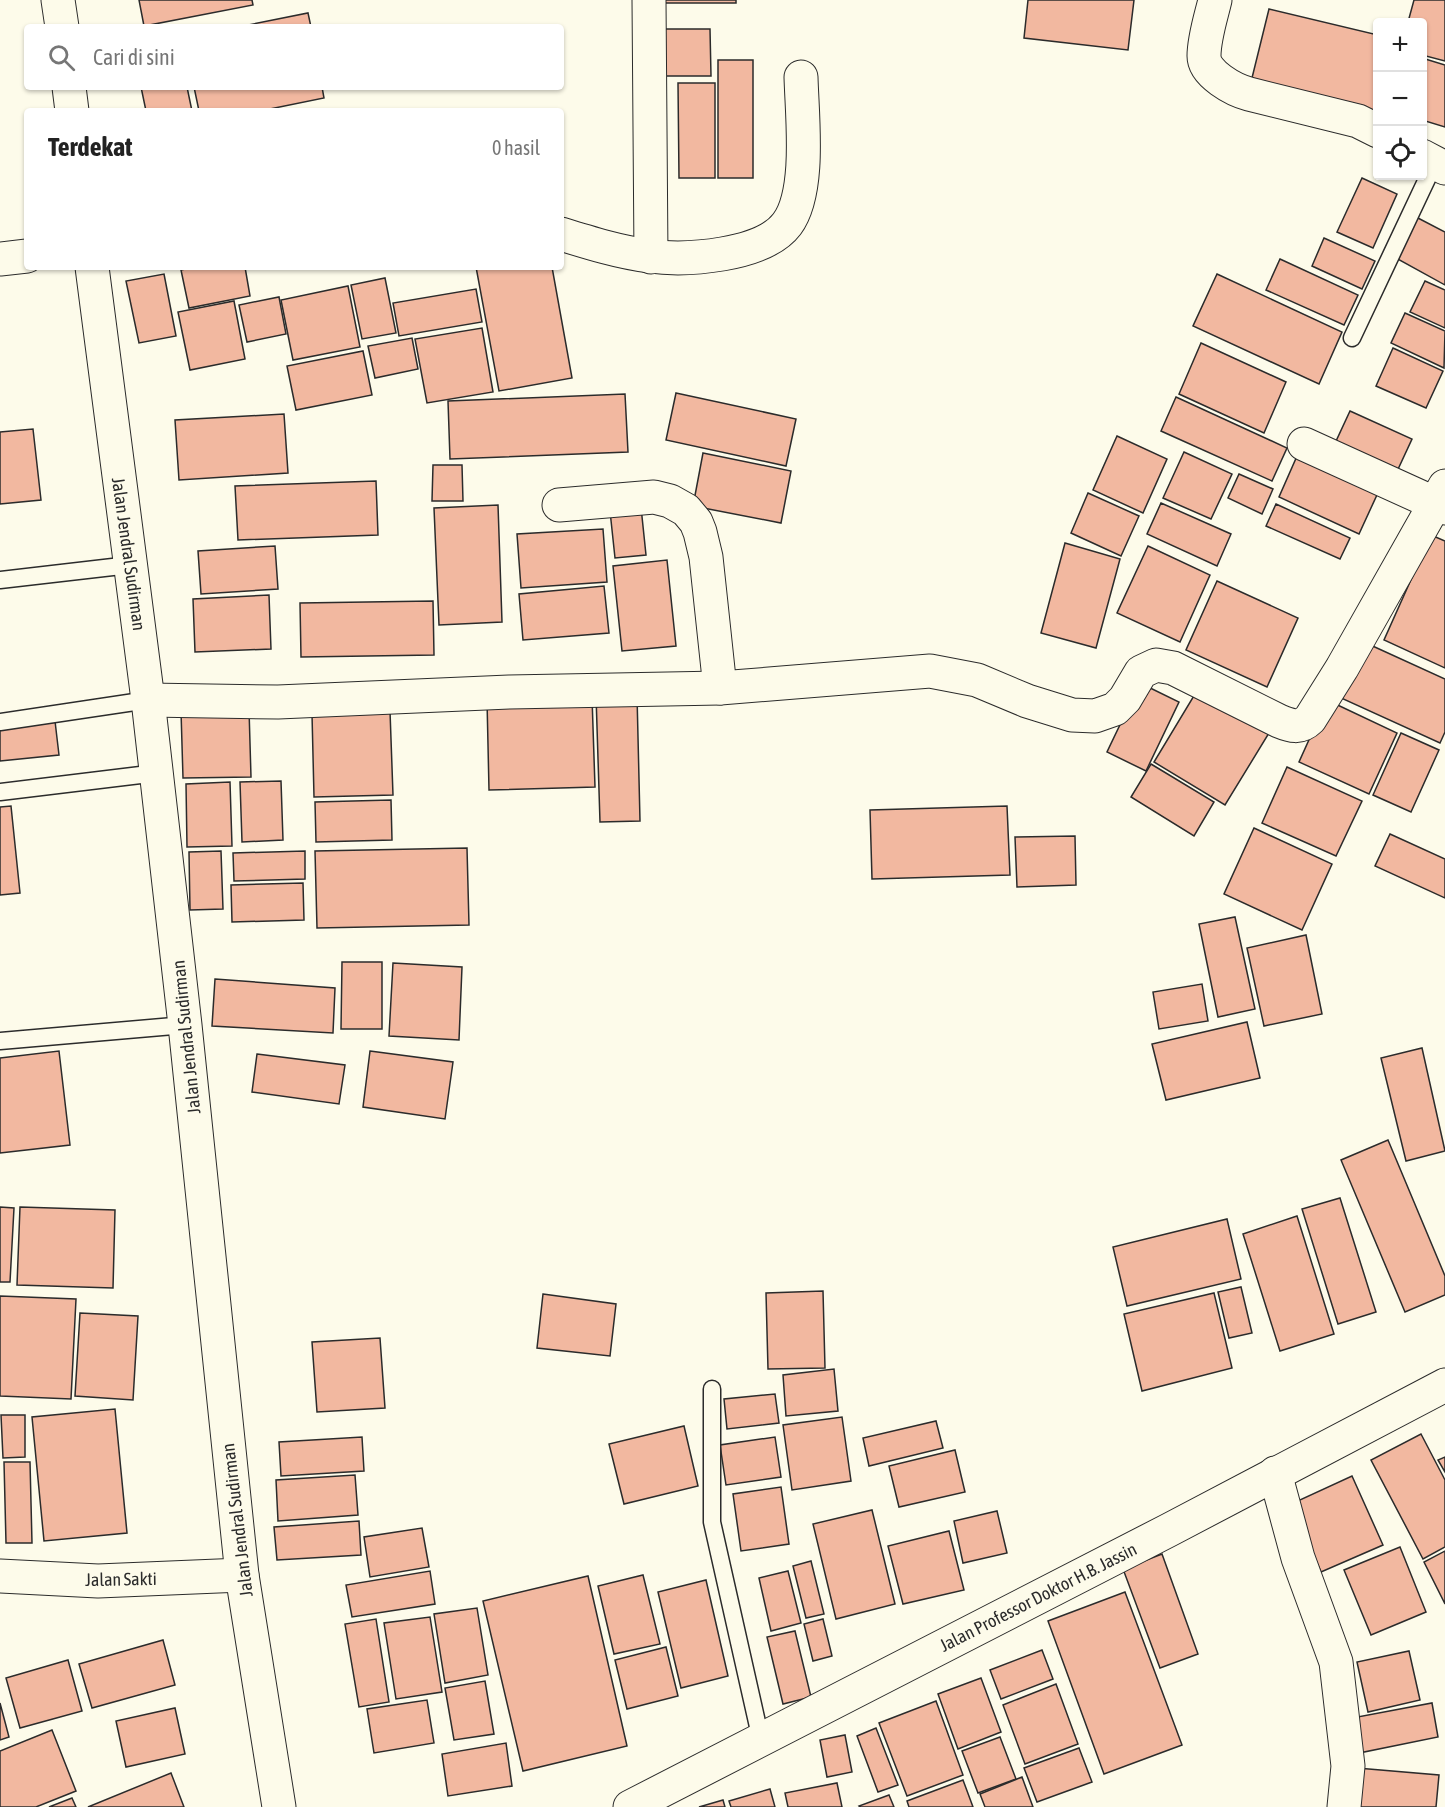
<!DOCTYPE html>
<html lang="id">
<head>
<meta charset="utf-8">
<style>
	:root { --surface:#fff; --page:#f6f6f6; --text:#222; --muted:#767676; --line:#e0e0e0 }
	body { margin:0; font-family:"Asap Condensed",sans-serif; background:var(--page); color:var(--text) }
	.controls { position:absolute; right:18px; top:18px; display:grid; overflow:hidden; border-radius:6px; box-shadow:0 2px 4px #0004 }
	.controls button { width:54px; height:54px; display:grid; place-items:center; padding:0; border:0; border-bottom:2px solid var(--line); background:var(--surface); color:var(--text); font:30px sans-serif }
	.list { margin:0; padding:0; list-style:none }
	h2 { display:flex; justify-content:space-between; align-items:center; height:78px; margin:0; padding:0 24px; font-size:26px }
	h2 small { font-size:20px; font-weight:400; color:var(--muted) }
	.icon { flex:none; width:33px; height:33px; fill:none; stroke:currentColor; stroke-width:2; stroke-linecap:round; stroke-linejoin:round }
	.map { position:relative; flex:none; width:1445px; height:1807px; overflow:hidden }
	.search { position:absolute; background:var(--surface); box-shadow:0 2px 4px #0004; left:24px; top:24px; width:540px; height:66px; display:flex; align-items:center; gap:15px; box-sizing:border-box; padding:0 21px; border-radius:6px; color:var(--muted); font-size:22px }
	.panel { position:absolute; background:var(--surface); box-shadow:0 2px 4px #0004; left:24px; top:108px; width:540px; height:162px; border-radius:6px }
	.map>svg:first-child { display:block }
	.building { fill:#f2b8a0; stroke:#2b2b2b; stroke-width:1.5 }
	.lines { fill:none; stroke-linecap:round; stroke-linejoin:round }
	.lane-casing { stroke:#2b2b2b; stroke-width:19 }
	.street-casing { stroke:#2b2b2b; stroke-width:35 }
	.secondary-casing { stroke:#2b2b2b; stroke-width:35 }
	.highway-casing { stroke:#2b2b2b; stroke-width:35 }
	.lane { stroke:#fdfbea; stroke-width:16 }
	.street { stroke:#fdfbea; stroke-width:33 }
	.secondary { stroke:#fdfbea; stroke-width:33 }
	.highway { stroke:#fdfbea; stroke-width:33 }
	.labels { text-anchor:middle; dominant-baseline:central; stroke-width:4.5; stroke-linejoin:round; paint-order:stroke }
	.street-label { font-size:18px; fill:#2b2b2b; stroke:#fdfbea }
</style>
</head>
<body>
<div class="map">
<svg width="1445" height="1807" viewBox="0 0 1445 1807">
	<rect width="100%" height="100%" fill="#fdfbea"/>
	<g class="building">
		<polygon points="139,0 252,0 253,5 144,26"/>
		<rect x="656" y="0" width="80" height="3"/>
		<polygon points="1028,0 1134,0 1128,50 1024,38"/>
		<polygon points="1414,0 1445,0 1445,61 1422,55 1422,22 1408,22"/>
		<polygon points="1269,9 1378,35 1378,112 1251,82"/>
		<polygon points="308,13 311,27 238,27"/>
		<polygon points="660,29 710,29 711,76 661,76"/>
		<polygon points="1422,58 1445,65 1445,127 1422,120"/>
		<rect x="718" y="60" width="35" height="118"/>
		<polygon points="678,83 715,83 715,178 679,178"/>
		<polygon points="141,87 187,87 192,111 146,111"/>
		<polygon points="194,87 322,87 324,98 260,111 199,111"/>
		<polygon points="1362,178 1397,194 1373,248 1337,232"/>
		<polygon points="1416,217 1445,232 1445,285 1394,257"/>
		<polygon points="1324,238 1375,261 1362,289 1312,266"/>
		<polygon points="1280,259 1358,295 1344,325 1266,290"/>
		<polygon points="194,267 245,267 250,296 189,308 181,270"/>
		<polygon points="476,267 552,267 572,378 499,391"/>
		<polygon points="164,274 176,336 139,343 126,281"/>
		<polygon points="1217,274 1342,332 1319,384 1193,326"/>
		<polygon points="385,278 396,333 362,339 351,285"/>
		<polygon points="1425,281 1445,290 1445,328 1410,312"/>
		<polygon points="348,286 360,347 293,360 281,300"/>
		<polygon points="476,289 482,322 399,336 393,303"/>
		<polygon points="279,297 286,334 247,342 239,305"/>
		<polygon points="234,301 245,359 190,370 178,312"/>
		<polygon points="1405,313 1445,331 1444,368 1391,343"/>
		<polygon points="482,328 493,392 427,403 415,339"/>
		<polygon points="412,338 418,369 375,378 368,346"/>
		<polygon points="1201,343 1286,382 1264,433 1179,394"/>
		<polygon points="1393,348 1443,371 1426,408 1376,386"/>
		<polygon points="363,351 372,395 296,410 287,366"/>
		<polygon points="676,393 796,419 786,466 666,440"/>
		<polygon points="625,394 628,452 450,459 448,401"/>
		<polygon points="1176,397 1287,448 1272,481 1161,431"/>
		<polygon points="1350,411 1412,439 1393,480 1331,452"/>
		<polygon points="284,414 288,473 179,480 175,420"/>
		<polygon points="33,429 41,500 0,504 0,432"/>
		<polygon points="1117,436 1167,459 1143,513 1093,490"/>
		<polygon points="1301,447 1382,484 1359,534 1279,497"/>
		<polygon points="1184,452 1232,474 1211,519 1163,498"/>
		<polygon points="703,453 791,471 781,523 693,506"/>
		<polygon points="433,465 462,465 463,501 432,501"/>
		<polygon points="1239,474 1273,489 1262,514 1228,498"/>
		<polygon points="376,481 378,535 238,540 235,486"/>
		<polygon points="1088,493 1139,516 1121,556 1071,533"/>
		<polygon points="1161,503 1231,534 1217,566 1147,534"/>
		<polygon points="1276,504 1350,538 1340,559 1266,526"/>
		<polygon points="498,505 502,622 439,625 434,508"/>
		<polygon points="641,507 646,555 615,558 610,511"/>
		<polygon points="603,529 607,582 521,588 517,534"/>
		<polygon points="1431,535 1445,541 1445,668 1384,640"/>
		<polygon points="1065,543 1120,559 1096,648 1041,633"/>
		<polygon points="275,546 278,589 201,594 198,551"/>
		<polygon points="1148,546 1210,575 1180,642 1117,613"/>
		<polygon points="667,560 676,646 622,651 613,566"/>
		<polygon points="1217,581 1298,618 1267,687 1186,650"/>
		<polygon points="604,586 609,633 523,640 519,594"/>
		<polygon points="269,595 271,649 195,652 193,599"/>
		<polygon points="433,601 434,655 301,657 300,603"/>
		<polygon points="1366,643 1445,679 1445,732 1440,743 1341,698"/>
		<polygon points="1140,683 1179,702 1146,771 1107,752"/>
		<polygon points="1198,689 1269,733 1225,805 1154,762"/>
		<polygon points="596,695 637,695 640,821 600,822"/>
		<polygon points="592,697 595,787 489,790 487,700"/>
		<polygon points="1327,700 1397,733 1369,794 1299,762"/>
		<polygon points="249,709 251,777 183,778 181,711"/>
		<polygon points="390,711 393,795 314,797 312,714"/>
		<polygon points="55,721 59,755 0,761 0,727"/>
		<polygon points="1401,733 1439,750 1411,812 1373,795"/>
		<polygon points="1151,764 1214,802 1194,836 1131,797"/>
		<polygon points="1287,767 1362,801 1336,856 1262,823"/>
		<polygon points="281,781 283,840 242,842 240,782"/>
		<polygon points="230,782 232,846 187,847 186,784"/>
		<polygon points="391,800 392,840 316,842 315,802"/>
		<polygon points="11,806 20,893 0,895 0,807"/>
		<polygon points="1007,806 1010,875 872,879 870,810"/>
		<polygon points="1254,828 1332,864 1302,930 1224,894"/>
		<polygon points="1390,834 1445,859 1445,898 1375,866"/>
		<polygon points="1075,836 1076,885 1017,887 1015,837"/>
		<polygon points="467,848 469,925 317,928 315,851"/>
		<polygon points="221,851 223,909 190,910 189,852"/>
		<polygon points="305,851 305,879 234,881 233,853"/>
		<polygon points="303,883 304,920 232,922 231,885"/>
		<polygon points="1235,917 1255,1009 1218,1017 1199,924"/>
		<polygon points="1306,935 1322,1014 1264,1026 1247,948"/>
		<polygon points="342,962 382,962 382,1029 341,1029"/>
		<polygon points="393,963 462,967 459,1040 389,1036"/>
		<polygon points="215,979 335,988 333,1033 212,1026"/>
		<polygon points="1202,984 1208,1021 1159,1029 1153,992"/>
		<polygon points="1247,1022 1260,1078 1166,1100 1152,1044"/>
		<polygon points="1422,1048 1445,1151 1406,1161 1381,1058"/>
		<polygon points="59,1051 70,1145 0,1153 0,1058"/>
		<polygon points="370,1051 453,1062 445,1119 363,1107"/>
		<polygon points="257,1054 345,1065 339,1104 252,1092"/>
		<polygon points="1388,1140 1445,1276 1445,1295 1405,1312 1341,1160"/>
		<polygon points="1340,1198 1376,1312 1338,1324 1302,1209"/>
		<polygon points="0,1207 14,1208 10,1282 0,1282"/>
		<polygon points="20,1207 115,1210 113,1288 17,1285"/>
		<polygon points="1297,1216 1334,1334 1280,1351 1243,1234"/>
		<polygon points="1227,1219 1241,1279 1127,1306 1113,1247"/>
		<polygon points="1241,1287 1252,1333 1229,1338 1218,1292"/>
		<polygon points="823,1291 825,1368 768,1369 766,1293"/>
		<polygon points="1214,1293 1232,1368 1142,1391 1124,1314"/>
		<polygon points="543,1294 616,1304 610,1356 537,1348"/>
		<polygon points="0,1296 76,1299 71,1399 0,1396"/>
		<polygon points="80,1313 138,1316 133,1400 75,1396"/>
		<polygon points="380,1338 385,1408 317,1412 312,1342"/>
		<polygon points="834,1369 838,1411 786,1416 783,1375"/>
		<polygon points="775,1394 779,1423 727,1429 724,1399"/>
		<polygon points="115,1409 127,1533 44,1541 32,1417"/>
		<polygon points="1,1415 25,1415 25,1457 3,1458"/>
		<polygon points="842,1417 851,1481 792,1490 783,1425"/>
		<polygon points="936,1421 943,1448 869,1466 863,1438"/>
		<polygon points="684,1426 698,1486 624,1504 609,1444"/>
		<polygon points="1421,1434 1445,1480 1445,1547 1423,1559 1371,1460"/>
		<polygon points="362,1437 364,1471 281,1476 279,1442"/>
		<polygon points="775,1437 781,1477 726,1485 720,1445"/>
		<polygon points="955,1450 965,1492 899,1507 889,1466"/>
		<polygon points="1445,1457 1445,1472 1438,1460"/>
		<polygon points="4,1462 30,1462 32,1543 6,1543"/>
		<polygon points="355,1475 358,1515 278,1521 276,1480"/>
		<polygon points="1352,1476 1383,1545 1321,1572 1291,1504"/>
		<polygon points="781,1487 789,1544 741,1551 733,1494"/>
		<polygon points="872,1510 895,1604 836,1619 813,1524"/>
		<polygon points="997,1511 1007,1553 963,1563 954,1521"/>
		<polygon points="359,1521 361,1555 277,1560 274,1527"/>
		<polygon points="422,1528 429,1567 370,1577 364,1537"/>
		<polygon points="949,1531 964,1590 903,1604 888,1546"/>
		<polygon points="1400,1547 1426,1612 1371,1635 1344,1570"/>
		<polygon points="1445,1551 1445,1604 1424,1562"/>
		<polygon points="1162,1554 1198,1654 1160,1668 1123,1569"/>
		<polygon points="811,1561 824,1614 806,1618 793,1566"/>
		<polygon points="430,1571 435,1604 352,1617 346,1585"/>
		<polygon points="788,1571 801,1623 771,1631 759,1578"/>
		<polygon points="643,1575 660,1644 614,1654 598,1586"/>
		<polygon points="588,1576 627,1746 523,1771 483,1601"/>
		<polygon points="706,1580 728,1676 681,1688 658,1592"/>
		<polygon points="1125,1592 1182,1745 1104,1774 1048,1621"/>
		<polygon points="477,1608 488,1675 445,1683 434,1614"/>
		<polygon points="430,1617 442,1692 396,1699 384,1623"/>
		<polygon points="376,1619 389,1702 359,1707 345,1624"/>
		<polygon points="823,1619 832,1656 813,1661 804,1624"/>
		<polygon points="795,1631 811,1697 783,1704 767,1637"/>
		<polygon points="163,1640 175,1685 92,1708 79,1664"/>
		<polygon points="666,1647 678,1696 627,1709 615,1660"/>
		<polygon points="1042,1650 1053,1679 1001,1699 990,1670"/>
		<polygon points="1409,1651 1420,1700 1368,1712 1357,1662"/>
		<polygon points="68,1660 82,1711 20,1728 6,1678"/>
		<polygon points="981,1678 1001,1732 958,1749 938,1694"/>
		<polygon points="485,1681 494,1734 454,1740 445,1688"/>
		<polygon points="1056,1684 1078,1744 1025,1764 1003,1705"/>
		<polygon points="427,1700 434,1743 374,1753 367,1709"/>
		<polygon points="936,1701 963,1775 907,1796 879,1723"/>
		<polygon points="0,1703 9,1737 0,1740"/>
		<polygon points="1432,1703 1438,1737 1359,1753 1352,1718"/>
		<polygon points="175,1708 185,1754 126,1767 116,1721"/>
		<polygon points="876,1728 898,1785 878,1792 857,1736"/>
		<polygon points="52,1730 76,1791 36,1807 0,1807 0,1751"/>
		<polygon points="845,1735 852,1772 827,1777 820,1740"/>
		<polygon points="1000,1737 1016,1779 978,1793 962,1751"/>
		<polygon points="506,1743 512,1786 448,1796 442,1754"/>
		<polygon points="1079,1748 1092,1782 1037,1802 1024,1768"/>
		<polygon points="1357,1768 1439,1775 1436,1807 1354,1807"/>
		<polygon points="171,1773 184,1807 88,1807"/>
		<polygon points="1022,1777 1033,1807 985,1807 980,1794"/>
		<polygon points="963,1780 973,1807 909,1807 907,1801"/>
		<polygon points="837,1783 842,1807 788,1807 785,1793"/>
		<polygon points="770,1789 775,1807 731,1807 729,1801"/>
		<polygon points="889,1795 894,1807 860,1807 859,1806"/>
		<polygon points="72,1798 76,1807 49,1807"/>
		<polygon points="723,1800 725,1807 699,1807"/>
	</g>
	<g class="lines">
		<g class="lane-casing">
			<g id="lane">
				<polyline points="1352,338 1435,162"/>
				<polyline points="0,580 130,565"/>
				<polyline points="0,722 148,700"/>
				<polyline points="0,792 157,773"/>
				<polyline points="0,1041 185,1025"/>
				<polyline points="712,1389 712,1522 761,1740"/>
			</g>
		</g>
		<g class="street-casing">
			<g id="street">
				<polyline points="649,0 651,257"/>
				<path d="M1215,0c-4,17 -11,38 -11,56 0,18 30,34 45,38l109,27 20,10"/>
				<polyline points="1422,156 1445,168"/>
				<path d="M561,234c29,9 58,18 88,22 37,5 114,0 138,-32 24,-32 15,-108 14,-147"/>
				<polyline points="0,259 27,256"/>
				<polyline points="1304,444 1445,508"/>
				<polyline points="559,505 654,497 670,501 686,510 696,522 700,532 706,557 720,688"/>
				<path d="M148,700l130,2 231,-10 211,-4 210,-17 47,9 50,21 45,14 23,1 20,-7 10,-10 16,-27 15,-7 17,3 106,53c12,5 21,8 31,-2l32,-51 103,-182"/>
				<polyline points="1275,1473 1298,1558 1336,1662 1348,1766 1344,1807"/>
				<polyline points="0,1576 98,1581 242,1575"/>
			</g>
		</g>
		<g class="secondary-casing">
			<g id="secondary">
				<polyline points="58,0 62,27"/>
				<polyline points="69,87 72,111"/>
				<polyline points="92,267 148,700 185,1025 242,1575 279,1807"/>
			</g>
		</g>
		<g class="highway-casing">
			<polyline id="highway" points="630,1807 1169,1530 1445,1385"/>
		</g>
		<use href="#lane" class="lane"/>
		<use href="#street" class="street"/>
		<use href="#secondary" class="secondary"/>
		<use href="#highway" class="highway"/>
	</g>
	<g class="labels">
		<g class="street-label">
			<text transform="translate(129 554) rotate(82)">Jalan Jendral Sudirman</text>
			<text transform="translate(186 1037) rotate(-96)">Jalan Jendral Sudirman</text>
			<text transform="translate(237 1520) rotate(-97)">Jalan Jendral Sudirman</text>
			<text transform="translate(121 1579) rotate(-1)">Jalan Sakti</text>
			<text transform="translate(1038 1597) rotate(-27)">Jalan Professor Doktor H.B. Jassin</text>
		</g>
	</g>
</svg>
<div class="controls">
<button>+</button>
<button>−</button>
<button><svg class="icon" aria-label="locate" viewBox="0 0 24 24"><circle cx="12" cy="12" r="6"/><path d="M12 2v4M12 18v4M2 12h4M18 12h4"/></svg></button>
</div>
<div class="search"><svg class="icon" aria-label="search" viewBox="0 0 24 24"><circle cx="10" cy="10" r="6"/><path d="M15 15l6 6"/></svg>Cari di sini</div>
<section class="panel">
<h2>Terdekat<small>0 hasil</small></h2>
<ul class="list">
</ul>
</section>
</div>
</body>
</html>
